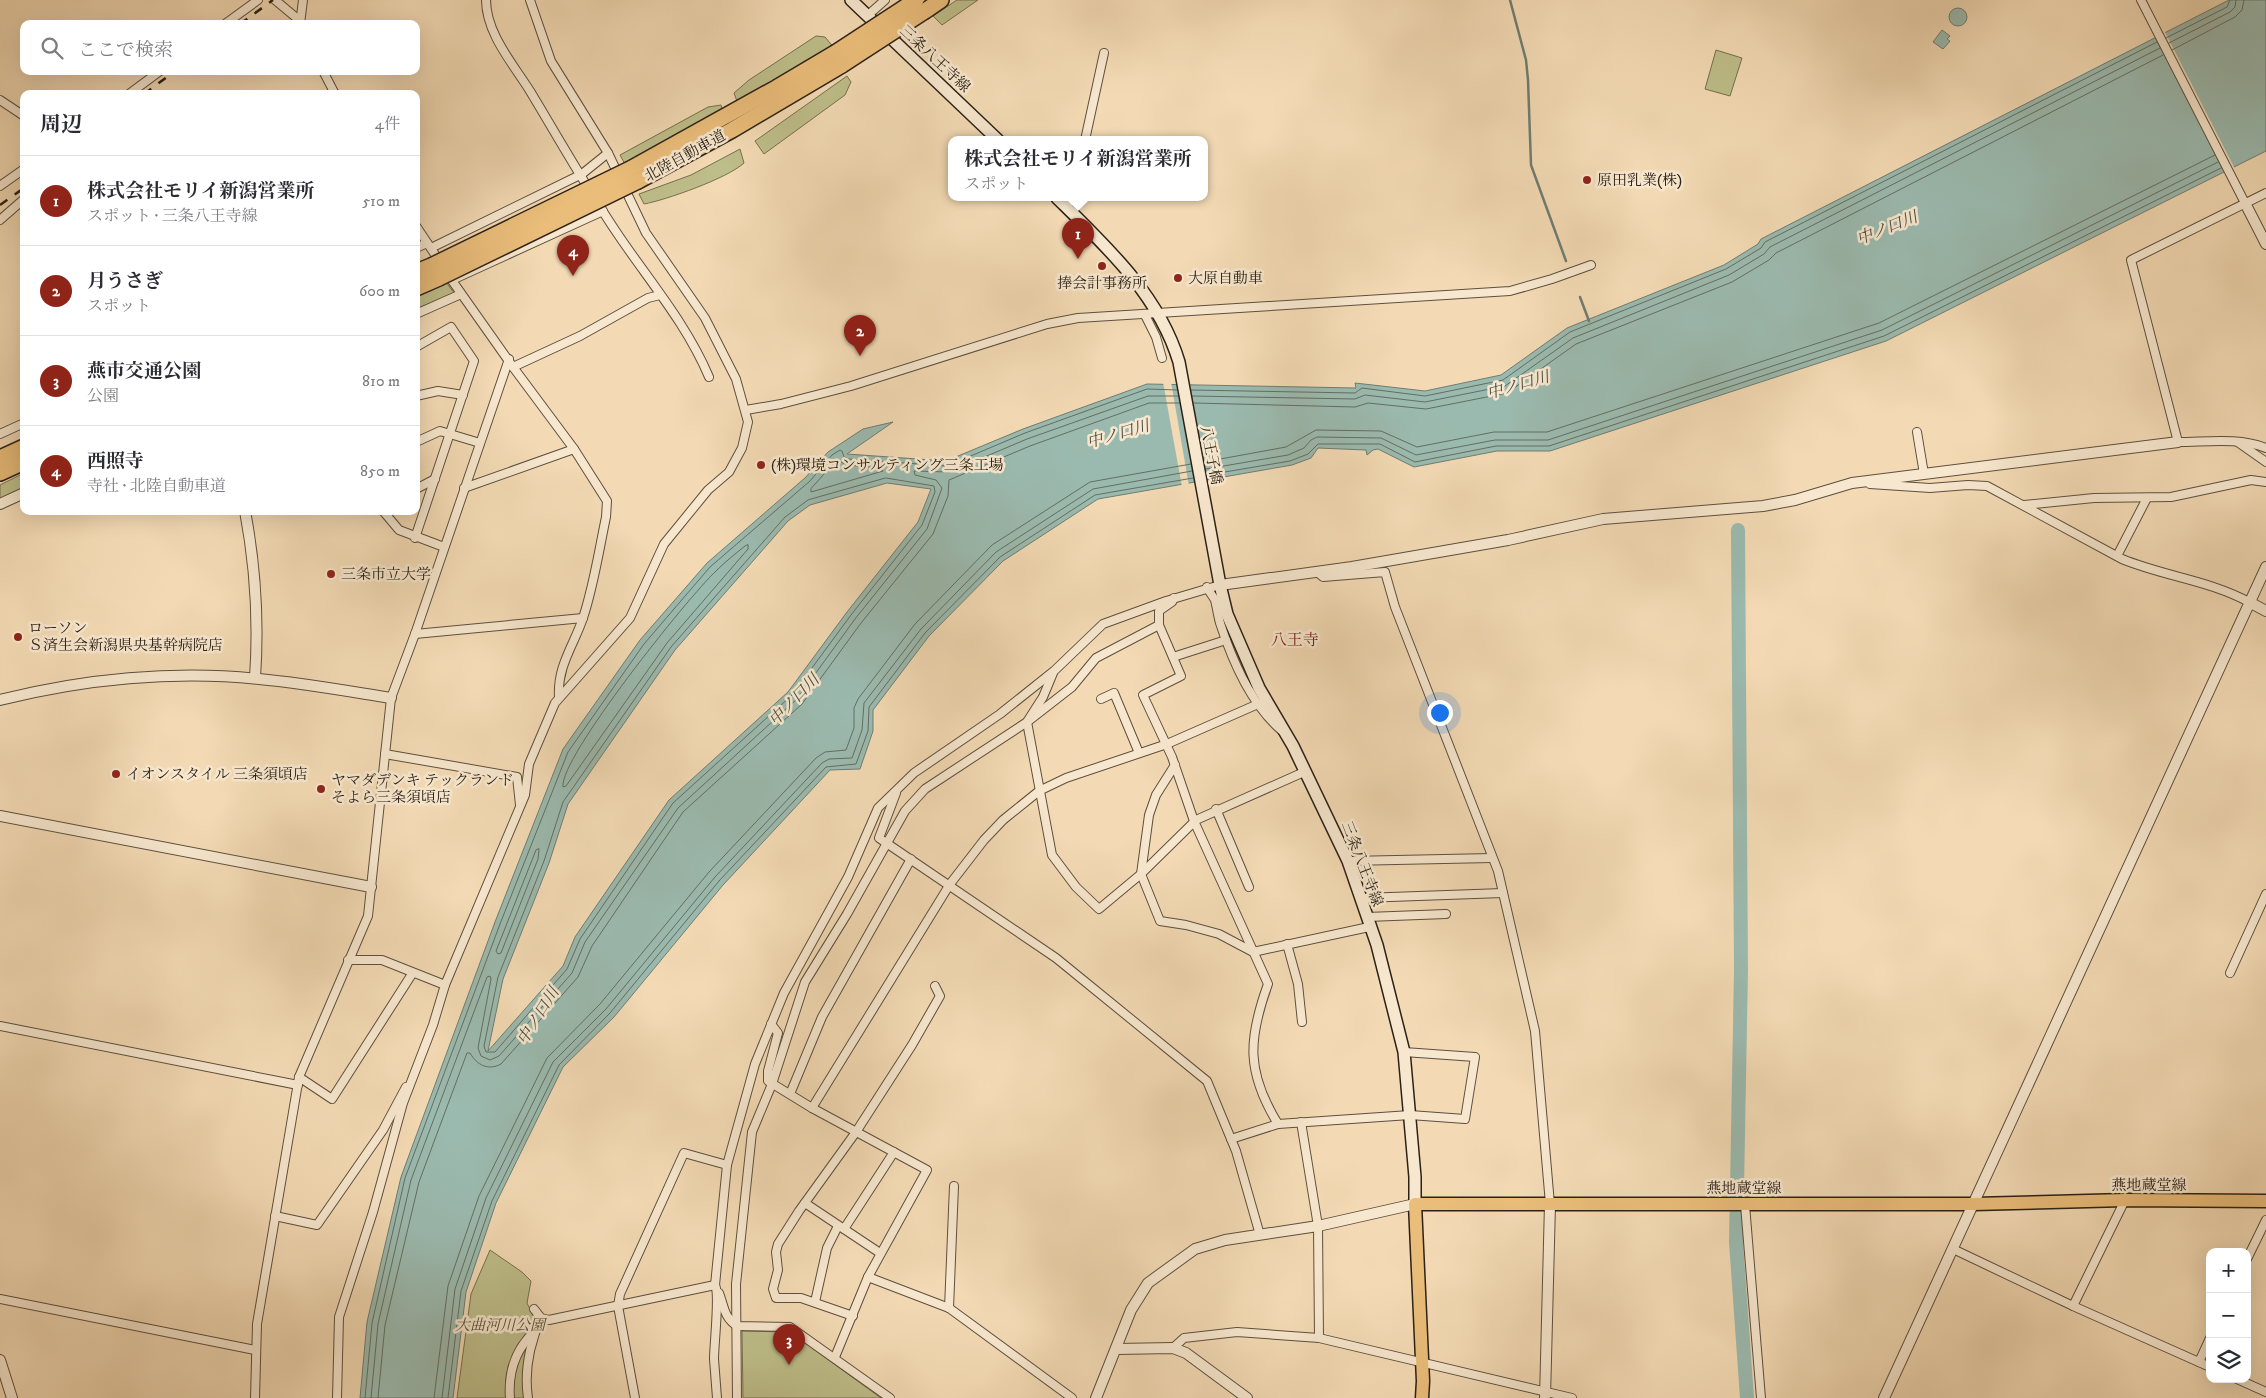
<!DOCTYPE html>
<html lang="ja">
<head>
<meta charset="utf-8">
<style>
	:root { --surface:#fff; --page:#f2f2f3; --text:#2b2b33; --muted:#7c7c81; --line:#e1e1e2; --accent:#8f2418 }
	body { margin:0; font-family:"IM FELL DW Pica","Noto Serif JP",serif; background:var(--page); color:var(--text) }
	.controls { position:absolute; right:15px; bottom:15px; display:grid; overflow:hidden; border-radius:10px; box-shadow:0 5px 20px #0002 }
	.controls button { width:45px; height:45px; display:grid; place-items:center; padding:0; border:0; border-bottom:1px solid var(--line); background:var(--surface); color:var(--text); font:25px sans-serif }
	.you { position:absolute; left:1439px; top:712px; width:18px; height:18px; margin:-12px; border:4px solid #fff; border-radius:50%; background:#1a73e8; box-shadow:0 0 0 8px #1a73e833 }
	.badge { display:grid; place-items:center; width:32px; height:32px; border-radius:50%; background:var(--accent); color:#fff; font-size:16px; font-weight:700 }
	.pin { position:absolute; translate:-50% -41px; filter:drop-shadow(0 1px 2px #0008) }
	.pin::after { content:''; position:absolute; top:26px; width:18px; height:15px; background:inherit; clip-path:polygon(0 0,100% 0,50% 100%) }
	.popup { position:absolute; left:948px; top:136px; width:260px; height:65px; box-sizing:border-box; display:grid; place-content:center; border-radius:10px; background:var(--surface); filter:drop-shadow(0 1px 4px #0005); font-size:16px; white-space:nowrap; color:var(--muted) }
	.popup b { font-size:19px; color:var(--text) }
	.popup::after { content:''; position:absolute; left:50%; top:100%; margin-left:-10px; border:10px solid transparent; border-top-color:var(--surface) }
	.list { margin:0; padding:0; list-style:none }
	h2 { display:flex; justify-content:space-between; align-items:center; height:65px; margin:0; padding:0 20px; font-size:21px }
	h2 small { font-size:16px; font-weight:400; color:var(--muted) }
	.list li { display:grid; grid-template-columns:32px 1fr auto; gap:15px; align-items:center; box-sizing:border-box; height:90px; padding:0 20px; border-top:1px solid var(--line) }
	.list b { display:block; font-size:19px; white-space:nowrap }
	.list p { margin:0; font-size:16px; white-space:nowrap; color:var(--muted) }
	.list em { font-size:16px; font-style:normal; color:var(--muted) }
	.icon { flex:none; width:28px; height:28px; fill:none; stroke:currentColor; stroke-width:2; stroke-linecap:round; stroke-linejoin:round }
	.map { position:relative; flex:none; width:2266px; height:1398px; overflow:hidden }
	.search { position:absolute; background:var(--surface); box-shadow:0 5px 20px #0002; left:20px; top:20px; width:400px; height:55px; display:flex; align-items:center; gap:12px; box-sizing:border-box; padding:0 18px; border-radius:10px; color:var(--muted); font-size:19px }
	.panel { position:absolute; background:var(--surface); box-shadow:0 5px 20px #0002; left:20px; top:90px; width:400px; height:425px; border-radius:10px }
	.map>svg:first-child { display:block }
	.green { fill:#bebe8a; stroke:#747050 }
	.water { fill:#9bbaaf; stroke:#6e7d72; fill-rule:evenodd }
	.pier { fill:#f3dab4 }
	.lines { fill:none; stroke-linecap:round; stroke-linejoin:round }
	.shore { stroke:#636e62; stroke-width:1 }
	.stream { stroke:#6e7d72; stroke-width:2.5 }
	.river { stroke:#9bbaaf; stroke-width:14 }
	.minor-casing { stroke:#5d4f3e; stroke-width:10 }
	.tertiary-casing { stroke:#5d4f3e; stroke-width:12 }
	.secondary-casing { stroke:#2b2116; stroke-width:14 }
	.primary-casing { stroke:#2b2116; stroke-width:15 }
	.motorway-casing { stroke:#2b2116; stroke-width:18 }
	.minor { stroke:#f7e7ce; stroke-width:8 }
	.tertiary { stroke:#f7e7ce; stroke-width:10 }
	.secondary { stroke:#f7e7ce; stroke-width:11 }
	.primary { stroke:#eabd7a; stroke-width:12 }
	.motorway { stroke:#eabd7a; stroke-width:15 }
	.rail { stroke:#2b2116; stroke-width:2.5; stroke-dasharray:9 9; stroke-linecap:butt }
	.motorway-bridge-casing { stroke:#2b2116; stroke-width:18; stroke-linecap:butt }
	.motorway-bridge { stroke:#eabd7a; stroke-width:15 }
	.poi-dot { fill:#8f2418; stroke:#f7e7ce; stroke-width:2 }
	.labels { text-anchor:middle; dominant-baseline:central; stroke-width:5; stroke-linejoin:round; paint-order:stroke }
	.street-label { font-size:15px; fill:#2b2116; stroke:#f7e7ce }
	.poi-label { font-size:15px; fill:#2b2116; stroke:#f7e7ce; text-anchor:start }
	.park-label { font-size:15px; font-style:italic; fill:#575039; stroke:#f7e7ce }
	.water-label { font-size:16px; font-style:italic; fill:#4d4f44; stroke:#f7e7ce }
	.neighbourhood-label { font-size:16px; fill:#7a1f14; stroke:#f7e7ce }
</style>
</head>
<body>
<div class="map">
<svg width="2266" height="1398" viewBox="0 0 2266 1398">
	<rect width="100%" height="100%" fill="#f3dab4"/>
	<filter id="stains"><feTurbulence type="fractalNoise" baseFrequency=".004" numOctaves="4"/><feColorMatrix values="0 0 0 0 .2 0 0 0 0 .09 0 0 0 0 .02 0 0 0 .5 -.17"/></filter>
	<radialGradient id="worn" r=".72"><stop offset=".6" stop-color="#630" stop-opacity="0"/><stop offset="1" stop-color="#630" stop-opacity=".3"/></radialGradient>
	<g class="green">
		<polygon points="957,0 978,0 942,25 933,16"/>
		<polygon points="816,36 825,37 835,49 738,104 734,93 749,80"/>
		<polygon points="1716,50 1742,58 1730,96 1705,89"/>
		<polygon points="847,76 851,82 845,95 764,154 755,141"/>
		<polygon points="721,105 723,112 626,166 620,155 708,107"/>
		<path d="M740,149l4,14c-16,15 -78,37 -100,41l-5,-10 52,-19z"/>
		<polygon points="446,282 454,293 416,309 416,297 432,290 434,286"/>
		<polygon points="24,473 24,487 0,500 0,485"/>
		<path d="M490,1250l32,22 9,9 -4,22 9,19c-8,25 -15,49 -11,76h-68l14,-104z"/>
		<polygon points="742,1331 790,1332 881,1398 743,1398"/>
	</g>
	<g class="water">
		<path d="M2229,0h37v151l-380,190 -336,110h-53l-83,16 -36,-18 -5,1 -6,5 -1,-5 -48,-2 -7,10 -19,7 -194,34 -95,62 -74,75 -56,74v21l-13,38 -30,1 -107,115 -109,132 -51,50 -67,136 -30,89 -13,106h-93l7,-76 34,-145 94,-255 68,-173 77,-109 67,-77 99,-86 22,-25 35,-23 30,-7 -46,32 99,7 77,-32 124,-45 209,4 -1,-5 70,8 76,-16 66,-47 157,-63 34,-21 3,-5zM887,483l44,6 -13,33 -71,90 -59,80 -119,108 -94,137 -12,29 -75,85 15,-72 46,-116 19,-59 107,-154 113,-129 22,-16z"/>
		<circle cx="1958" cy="17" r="9"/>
		<polygon points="1942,30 1950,36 1947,39 1950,41 1943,49 1933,42"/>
	</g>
	<g class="pier">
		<polygon points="2164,30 2235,169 2225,174 2154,35"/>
		<polygon points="1163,382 1171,382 1189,486 1182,487"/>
	</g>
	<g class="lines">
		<g class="shore">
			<polyline points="2166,38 2227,7 2230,0"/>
			<polyline points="2169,43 2230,12 2235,7 2236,0"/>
			<polyline points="2172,50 2235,17 2242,10 2244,0"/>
			<polyline points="1191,390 1355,393 1362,388 1425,396 1503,380 1570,332 1726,269 1761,248 1765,242 2157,42"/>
			<polyline points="1192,396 1355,399 1365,395 1425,402 1505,386 1573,338 1729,275 1764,254 1770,247 2160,48"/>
			<polyline points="1194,403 1355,407 1368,403 1426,409 1507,393 1576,344 1732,282 1769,260 1776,253 2163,55"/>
			<polygon points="837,460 847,465 881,468 883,471 811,492 811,489"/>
			<polyline points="1204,462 1286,447 1316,430 1381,431 1417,447 1494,432 1547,432 1879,323 2215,155"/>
			<polyline points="1206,469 1288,455 1304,448 1311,440 1317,437 1381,438 1416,455 1495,440 1548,440 1882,330 2218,162"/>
			<polyline points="1207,475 1290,461 1308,454 1318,444 1380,444 1415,462 1496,446 1549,446 1884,336 2221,168"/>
			<polygon points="886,478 934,486 935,492 922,525 851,615 792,695 673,803 580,939 567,969 495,1052 486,1052 484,1046 498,977 544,861 563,802 671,647 785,517 808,500"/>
			<path d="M748,545v4l-81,94 -101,143 -3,1c-4,-29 126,-191 153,-216 9,-9 19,-17 29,-25z"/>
			<polygon points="539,849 538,859 501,953 498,954 496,951 536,850"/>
			<polyline points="365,1398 372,1323 405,1178 500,924 568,752 644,644 710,567 810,481 832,455 840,450 842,451 844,457 849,459 947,466 1025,433 1147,389 1177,390"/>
			<polyline points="371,1398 378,1324 411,1180 487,977 490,976 491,979 478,1048 481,1056 490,1060 499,1056 572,973 585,942 678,808 797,699 855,619 927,529 942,488 936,480 915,475 914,471 949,472 1027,439 1148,396 1178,396"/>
			<path d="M378,1398l7,-73 34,-143 48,-129h3c7,12 18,18 31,11l77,-87 14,-31 91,-134 119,-108 59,-81 72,-89 15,-38 1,-16 81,-34 119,-43h31"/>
			<polyline points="434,1398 448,1286 479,1196 547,1058 600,1004 709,872 816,758 825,752 846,750 854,728 854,708 858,699 915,624 992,545 1090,482 1191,464"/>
			<polyline points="442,1398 455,1289 486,1198 553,1062 606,1009 715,877 822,763 829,759 852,758 862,730 864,703 921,629 996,552 1093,489 1192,471"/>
			<polyline points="448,1398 461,1291 492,1201 559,1065 610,1013 719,881 826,767 856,764 868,731 869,707 925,633 1000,557 1095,495 1193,478"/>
		</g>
		<g class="stream">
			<polyline points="1510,0 1526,60 1528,80 1531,165 1566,261"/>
			<polyline points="1580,297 1589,321"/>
		</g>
		<polyline class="river" points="1738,530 1741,970 1736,1242 1747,1398"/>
		<g class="minor-casing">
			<g id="minor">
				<polyline points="275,0 299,20"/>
				<path d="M486,0c0,33 27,64 44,91 29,48 57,98 89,145 32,47 68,89 90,141"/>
				<polyline points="530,0 551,61 608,153 619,176"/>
				<polyline points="2141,0 2245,203"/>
				<polyline points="867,16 885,0"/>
				<polyline points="225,24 258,0"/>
				<polyline points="300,24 303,0"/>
				<polyline points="323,71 335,94"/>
				<polyline points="129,94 160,71"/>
				<polyline points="0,100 24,116"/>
				<polyline points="1085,140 1104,53"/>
				<polyline points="0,186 24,169"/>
				<path d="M2266,193l-135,67 47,182c28,0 61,-5 88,6"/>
				<polyline points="1066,207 1072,198"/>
				<polyline points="0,220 24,199"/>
				<polyline points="416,226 440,262"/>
				<polyline points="416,248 427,243"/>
				<polyline points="431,248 582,174 608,153"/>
				<path d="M446,272l67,95 61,82 33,52 -1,16c-7,33 -12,68 -23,101 -9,27 -26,48 -24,79"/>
				<polyline points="452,280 603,211"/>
				<polyline points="416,314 461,294"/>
				<polyline points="1145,315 1156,337 1162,358"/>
				<polyline points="513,367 580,336 648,298 660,295"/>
				<polyline points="416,396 438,391 463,395"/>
				<polyline points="746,410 781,404 851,386 1047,324 1078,318 1510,291 1552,279 1591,265"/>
				<polyline points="1917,432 1924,474"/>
				<polyline points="0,434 24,423"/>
				<polyline points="416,442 440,431 480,443"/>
				<polyline points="2239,443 2266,462"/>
				<path d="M1870,484l60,4 38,-3 19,1 135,73c44,18 87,21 129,44"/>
				<polyline points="464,488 574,449"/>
				<polyline points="416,489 435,479"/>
				<polyline points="2024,505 2094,498 2171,497 2251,480 2266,482"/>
				<polyline points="383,511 399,530 444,547"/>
				<polyline points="415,538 474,361 451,327 416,347"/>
				<polyline points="2117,556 2147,498"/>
				<polyline points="1317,572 1323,577 1385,572 1395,607 1498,871 1535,1031 1550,1204"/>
				<path d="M1207,587c2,5 6,9 8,13 2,8 3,16 5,23 12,37 31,81 61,107"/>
				<path d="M1159,625l22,51 -38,19 29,62 22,64 74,163c-20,55 -22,88 10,140l132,-9 55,4 10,-62 -71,-5"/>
				<polyline points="415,634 583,618"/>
				<polyline points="1173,657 1226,640"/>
				<polyline points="1053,673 1043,697 1027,722 1052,855 1076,887 1099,909 1141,874 1196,820 1304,772"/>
				<polyline points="1101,699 1114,693 1139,753"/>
				<polyline points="385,754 517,777 520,805"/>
				<polyline points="1175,765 1156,795 1149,815 1141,874 1160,921 1186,925 1219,934 1253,952 1369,927"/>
				<polyline points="896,793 879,838 1056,958 1207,1081 1236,1151 1260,1235"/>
				<polyline points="1216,809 1249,887"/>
				<polyline points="1348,861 1492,858"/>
				<polyline points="1362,898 1503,893"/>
				<polyline points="1367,917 1446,914"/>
				<polyline points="1287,944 1298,984 1302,1022"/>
				<polyline points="348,960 382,960 445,985"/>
				<polyline points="2230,973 2266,894"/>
				<polyline points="771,1024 778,1033 768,1071 768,1081 812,1108 927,1170 868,1277 835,1357"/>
				<polyline points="0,1026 298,1085"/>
				<polyline points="299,1077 332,1099 412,974"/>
				<polyline points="790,1094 822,1017 911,859"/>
				<polyline points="812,1108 950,884 984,840 1003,820 1039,791 1066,778 1167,744 1258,704"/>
				<polyline points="1301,1122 1318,1226 1319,1338"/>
				<polyline points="1231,1139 1278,1124"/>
				<polyline points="805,1203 880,1253"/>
				<polyline points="1745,1205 1761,1398"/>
				<polyline points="275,1216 317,1225 383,1130 406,1087"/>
				<polyline points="844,1229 894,1152"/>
				<polyline points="1953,1249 2073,1306 2210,1367"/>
				<polyline points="2247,1259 2266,1220"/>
				<polyline points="868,1277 949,1308 1072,1398"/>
				<path d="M719,1293c5,13 5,25 18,33l53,1 100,71"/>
				<polyline points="0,1299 255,1350"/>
				<polyline points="815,1302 827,1248 838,1226"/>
				<polyline points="2073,1306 2125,1200"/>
				<polyline points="949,1308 954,1186"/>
				<polyline points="534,1309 541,1318 549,1320 715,1285"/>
				<polyline points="853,1316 801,1298 776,1298 773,1289 778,1270 776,1252 778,1244 799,1211 856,1132 912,1045 940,996 935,986"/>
				<polyline points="1173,1348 1184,1338 1237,1332 1319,1338 1572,1398"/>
				<polyline points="2199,1362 2210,1338"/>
				<polyline points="2237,1379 2266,1392"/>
				<polyline points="255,1398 257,1324 299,1077 368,916 391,698 415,634 509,359"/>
				<polyline points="337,1398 339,1317 373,1212 403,1103 433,1025 445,985 525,795 529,764 555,703 630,618 664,544 708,490 729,472 742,448 748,422 736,379 705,318 646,233 624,187"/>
				<path d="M510,1398c-2,-26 6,-50 26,-68"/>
				<path d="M528,1398c-4,-27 2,-55 13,-80"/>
				<polyline points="635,1398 618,1306 620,1294 684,1153 727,1165"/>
				<path d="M717,1398c-1,-13 -2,-26 -3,-39 0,-15 6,-65 1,-74l12,-120 28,-101 29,-71 64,-116 30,-69 36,-35 86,-59 54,-43 49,-47 63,-23 54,-16"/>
				<polyline points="737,1398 736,1284 752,1132 772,1084 805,982 847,914 905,811 925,789 1027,722 1072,687 1096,658 1159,625 1159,611 1172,602 1174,598"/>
			</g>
		</g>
		<g class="tertiary-casing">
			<g id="tertiary">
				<polyline points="2245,203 2266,244"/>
				<polyline points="0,504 24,493"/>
				<path d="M245,511c11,58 14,109 10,167"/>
				<polyline points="1220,585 1352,567 1508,540 1603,519 1763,506 1795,500 1852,483 2178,442"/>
				<polyline points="2251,603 2266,611"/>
				<path d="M0,700c83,-21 174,-30 259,-21 44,4 88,12 132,19"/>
				<polyline points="0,816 371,887"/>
				<polyline points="1117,1349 1173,1348 1186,1353 1247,1398"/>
				<polyline points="0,1360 12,1398"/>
				<polyline points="1096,1398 1131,1310 1148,1283 1195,1249 1225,1240 1318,1226 1415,1204"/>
				<polyline points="1545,1398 1550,1204"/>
				<polyline points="1884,1398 2266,567"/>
			</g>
		</g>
		<g class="secondary-casing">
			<g id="secondary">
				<polyline points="851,0 998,140"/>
				<path d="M1057,198c49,48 102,97 122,164l41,223 7,29 32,74 34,58 55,115 29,84 27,107 11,125v27"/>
			</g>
		</g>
		<g class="primary-casing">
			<polyline id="primary" points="1422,1398 1423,1381 1415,1204 1974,1204 2125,1200 2266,1201"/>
		</g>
		<g class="motorway-casing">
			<g id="motorway">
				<polyline points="925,11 941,0"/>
				<polyline points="630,169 776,88 835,53"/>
				<polyline points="638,181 732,130 842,65"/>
				<polyline points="416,272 431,266"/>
				<polyline points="416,288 439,278"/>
				<polyline points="0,458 24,447"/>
				<polyline points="0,473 24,462"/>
			</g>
		</g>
		<use href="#minor" class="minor"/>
		<use href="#tertiary" class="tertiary"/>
		<use href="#secondary" class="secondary"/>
		<use href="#primary" class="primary"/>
		<use href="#motorway" class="motorway"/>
		<g class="rail">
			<polyline points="240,24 273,0"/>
			<polyline points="144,94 175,71"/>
			<polyline points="0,205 24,188"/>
		</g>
		<g class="motorway-bridge-casing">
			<g id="motorway-bridge">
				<polyline points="835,53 916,0"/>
				<polyline points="842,65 925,11"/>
				<polyline points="431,266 630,169"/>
				<polyline points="439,278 638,181"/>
			</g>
		</g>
		<use href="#motorway-bridge" class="motorway-bridge"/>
	</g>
	<g class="poi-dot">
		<circle cx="1587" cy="180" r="5"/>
		<circle cx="1102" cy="266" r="5"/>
		<circle cx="1178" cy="278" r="5"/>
		<circle cx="761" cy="465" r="5"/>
		<circle cx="331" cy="574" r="5"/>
		<circle cx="18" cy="637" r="5"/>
		<circle cx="116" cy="774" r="5"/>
		<circle cx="321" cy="789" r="5"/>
	</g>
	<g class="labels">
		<g class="street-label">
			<text transform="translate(935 59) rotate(43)">三条八王寺線</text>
			<text transform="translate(685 156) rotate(-29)">北陸自動車道</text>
			<text transform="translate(1211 455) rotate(79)">八王子橋</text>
			<text transform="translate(1362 864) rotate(69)">三条八王寺線</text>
			<text x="2149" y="1185">燕地蔵堂線</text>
			<text x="1744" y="1188">燕地蔵堂線</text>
		</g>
		<g class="poi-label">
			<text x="1597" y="180">原田乳業(株)</text>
			<text x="1188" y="278">大原自動車</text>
			<text x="1102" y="283" text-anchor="middle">捧会計事務所</text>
			<text x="771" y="465">(株)環境コンサルティング三条工場</text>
			<text x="341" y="574">三条市立大学</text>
			<text x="28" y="628">ローソン<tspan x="28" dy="17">Ｓ済生会新潟県央基幹病院店</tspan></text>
			<text x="126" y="774">イオンスタイル 三条須頃店</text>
			<text x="331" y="780">ヤマダデンキ テックランド<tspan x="331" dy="17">そよら三条須頃店</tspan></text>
		</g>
		<g class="park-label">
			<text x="500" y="1325">大曲河川公園</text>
		</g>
		<g class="water-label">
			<text transform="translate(1887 228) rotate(-22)">中ノ口川</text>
			<text transform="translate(1518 385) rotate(-16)">中ノ口川</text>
			<text transform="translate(1118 434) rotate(-16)">中ノ口川</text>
			<text transform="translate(794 700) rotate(-46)">中ノ口川</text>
			<text transform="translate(538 1016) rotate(-58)">中ノ口川</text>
		</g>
		<g class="neighbourhood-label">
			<text x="1295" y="640">八王寺</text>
		</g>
	</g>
	<rect width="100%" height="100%" filter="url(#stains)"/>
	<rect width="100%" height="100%" fill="url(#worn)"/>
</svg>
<div class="controls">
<button>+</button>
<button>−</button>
<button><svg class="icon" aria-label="layers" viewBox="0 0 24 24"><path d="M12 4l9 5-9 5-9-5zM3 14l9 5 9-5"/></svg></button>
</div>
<div class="you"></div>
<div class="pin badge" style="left:1078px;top:259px">1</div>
<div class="popup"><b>株式会社モリイ新潟営業所</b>スポット</div>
<div class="pin badge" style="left:860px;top:356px">2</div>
<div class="pin badge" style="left:789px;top:1365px">3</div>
<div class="pin badge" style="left:573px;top:276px">4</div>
<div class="search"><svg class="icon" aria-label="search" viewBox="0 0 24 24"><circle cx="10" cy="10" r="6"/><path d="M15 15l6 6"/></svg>ここで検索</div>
<section class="panel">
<h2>周辺<small>4件</small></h2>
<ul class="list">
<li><span class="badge">1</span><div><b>株式会社モリイ新潟営業所</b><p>スポット · 三条八王寺線</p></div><em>510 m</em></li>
<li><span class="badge">2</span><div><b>月うさぎ</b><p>スポット</p></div><em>600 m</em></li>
<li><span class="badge">3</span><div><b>燕市交通公園</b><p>公園</p></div><em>810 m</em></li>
<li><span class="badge">4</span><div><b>西照寺</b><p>寺社 · 北陸自動車道</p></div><em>850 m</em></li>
</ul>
</section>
</div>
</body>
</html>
